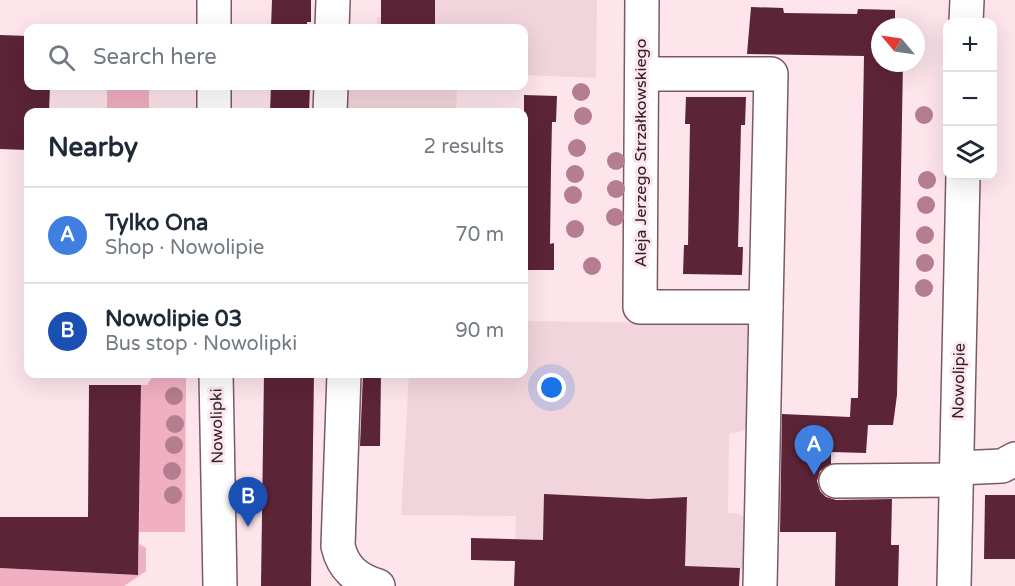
<!DOCTYPE html>
<html lang="en">
<head>
<meta charset="utf-8">
<style>
	:root { --surface:#fff; --page:#f2f2f3; --text:#1f2937; --muted:#747a83; --line:#e0e1e3; --accent:#1a73e8 }
	body { margin:0; font-family:"Varela Round",sans-serif; background:var(--page); color:var(--text) }
	.controls { position:absolute; right:18px; top:18px; display:grid; overflow:hidden; border-radius:12px; box-shadow:0 6px 24px #0002 }
	.controls button { width:54px; height:54px; display:grid; place-items:center; padding:0; border:0; border-bottom:2px solid var(--line); background:var(--surface); color:var(--text); font:30px sans-serif }
	.compass { position:absolute; left:871px; top:18px; width:54px; height:54px; border-radius:50%; background:var(--surface); box-shadow:0 6px 24px #0002; rotate:299deg }
	.you { position:absolute; left:552px; top:388px; width:21px; height:21px; margin:-15px; border:4px solid #fff; border-radius:50%; background:#1a73e8; box-shadow:0 0 0 9px #1a73e833 }
	.badge { display:grid; place-items:center; width:39px; height:39px; border-radius:50%; background:var(--accent); color:#fff; font-size:20px; font-weight:700 }
	.pin { position:absolute; translate:-50% -50px; filter:drop-shadow(0 2px 3px #0008) }
	.pin::after { content:''; position:absolute; top:32px; width:21px; height:18px; background:inherit; clip-path:polygon(0 0,100% 0,50% 100%) }
	.list { margin:0; padding:0; list-style:none }
	h2 { display:flex; justify-content:space-between; align-items:center; height:78px; margin:0; padding:0 24px; font-size:26px }
	h2 small { font-size:20px; font-weight:400; color:var(--muted) }
	.list li { display:grid; grid-template-columns:39px 1fr auto; gap:18px; align-items:center; box-sizing:border-box; height:96px; padding:0 24px; border-top:2px solid var(--line) }
	.list b { display:block; font-size:22px; white-space:nowrap }
	.list p { margin:0; font-size:20px; white-space:nowrap; color:var(--muted) }
	.list em { font-size:20px; font-style:normal; color:var(--muted) }
	.icon { flex:none; width:33px; height:33px; fill:none; stroke:currentColor; stroke-width:2; stroke-linecap:round; stroke-linejoin:round }
	.map { position:relative; flex:none; width:1015px; height:586px; overflow:hidden }
	.search { position:absolute; background:var(--surface); box-shadow:0 6px 24px #0002; left:24px; top:24px; width:504px; height:66px; display:flex; align-items:center; gap:15px; box-sizing:border-box; padding:0 21px; border-radius:12px; color:var(--muted); font-size:22px }
	.panel { position:absolute; background:var(--surface); box-shadow:0 6px 24px #0002; left:24px; top:108px; width:504px; height:270px; border-radius:12px }
	.map>svg:first-child { display:block }
	.built { fill:#f2d5dc }
	.green { fill:#f0b0c1 }
	.building { fill:#5c2437 }
	.lines { fill:none; stroke-linecap:round; stroke-linejoin:round }
	.minor-casing { stroke:#7b5a63; stroke-width:36 }
	.minor { stroke:#fff; stroke-width:33 }
	.tree { fill:#b47e90 }
	.labels { text-anchor:middle; dominant-baseline:central; stroke-width:6; stroke-linejoin:round; paint-order:stroke }
	.street-label { font-size:16px; fill:#2f2125; stroke:#fde5eb }
</style>
</head>
<body>
<div class="map">
<svg width="1015" height="586" viewBox="0 0 1015 586">
	<rect width="100%" height="100%" fill="#fde5eb"/>
	<g class="built">
		<polygon points="381,0 597,0 596,78 524,75 524,28 377,28 377,17 381,17"/>
		<polygon points="338,86 457,86 456,112 337,112"/>
		<polygon points="524,321 751,324 751,425 743,431 729,434 728,513 740,514 749,521 755,569 712,569 514,586 516,516 401,515 409,374 524,374"/>
	</g>
	<g class="green">
		<rect x="107" y="86" width="42" height="26"/>
		<polygon points="153,376 186,376 185,532 139,532 141,385 147,385"/>
		<polygon points="139,544 146,548 146,571 124,586 0,586 0,568 138,575"/>
	</g>
	<g class="building">
		<polygon points="272,0 311,0 311,22 307,22 307,28 271,28"/>
		<rect x="381" y="0" width="54" height="28"/>
		<polygon points="751,7 783,8 784,13 857,14 858,9 895,10 895,27 880,27 880,63 903,63 897,395 893,425 868,425 866,453 831,452 831,464 820,471 817,481 820,491 826,497 836,500 892,499 891,545 899,545 898,586 835,586 836,532 780,532 782,414 850,417 851,398 858,398 864,56 747,54"/>
		<polygon points="0,35 28,36 28,86 50,86 49,112 28,112 28,150 0,149"/>
		<polygon points="271,86 310,86 309,112 270,112"/>
		<polygon points="524,95 557,96 556,122 552,122 551,169 550,244 554,243 554,270 524,270"/>
		<polygon points="686,97 746,97 745,125 741,125 740,169 738,247 743,247 742,275 683,274 684,245 688,245 690,124 685,124"/>
		<polygon points="264,374 314,374 311,586 261,586"/>
		<polygon points="363,374 381,374 380,446 360,446"/>
		<polygon points="89,385 141,385 138,575 0,568 0,517 88,517"/>
		<polygon points="544,494 649,499 687,497 685,566 740,568 739,586 514,586 515,561 471,560 471,538 543,540"/>
		<polygon points="985,495 1015,495 1015,559 984,559"/>
	</g>
	<g class="lines">
		<g class="minor-casing">
			<g id="minor">
				<polyline points="966,22 967,0"/>
				<polyline points="214,28 214,0"/>
				<polyline points="332,28 333,0"/>
				<polyline points="642,74 771,74 766,307 640,307 642,0"/>
				<polyline points="214,86 214,112"/>
				<polyline points="330,112 331,86"/>
				<polyline points="216,374 220,586"/>
				<path d="M344,374l-6,172c5,22 18,33 40,40"/>
				<polyline points="957,468 1002,466 1015,459"/>
				<polyline points="836,481 956,480"/>
				<polyline points="760,586 766,307"/>
				<polyline points="954,586 963,176"/>
			</g>
		</g>
		<use href="#minor" class="minor"/>
	</g>
	<g class="tree">
		<circle cx="581" cy="92" r="9"/>
		<circle cx="924" cy="115" r="9"/>
		<circle cx="583" cy="116" r="9"/>
		<circle cx="577" cy="148" r="9"/>
		<circle cx="616" cy="161" r="9"/>
		<circle cx="575" cy="174" r="9"/>
		<circle cx="927" cy="180" r="9"/>
		<circle cx="616" cy="189" r="9"/>
		<circle cx="573" cy="195" r="9"/>
		<circle cx="926" cy="205" r="9"/>
		<circle cx="615" cy="217" r="9"/>
		<circle cx="575" cy="229" r="9"/>
		<circle cx="925" cy="235" r="9"/>
		<circle cx="925" cy="263" r="9"/>
		<circle cx="592" cy="266" r="9"/>
		<circle cx="924" cy="288" r="9"/>
		<circle cx="174" cy="396" r="9"/>
		<circle cx="175" cy="424" r="9"/>
		<circle cx="174" cy="445" r="9"/>
		<circle cx="172" cy="471" r="9"/>
		<circle cx="173" cy="495" r="9"/>
	</g>
	<g class="labels">
		<g class="street-label">
			<text transform="translate(641 153) rotate(-90)">Aleja Jerzego Strzałkowskiego</text>
			<text transform="translate(959 381) rotate(-89)">Nowolipie</text>
			<text transform="translate(217 426) rotate(-91)">Nowolipki</text>
		</g>
	</g>
</svg>
<div class="controls">
<button>+</button>
<button>−</button>
<button><svg class="icon" aria-label="layers" viewBox="0 0 24 24"><path d="M12 4l9 5-9 5-9-5zM3 14l9 5 9-5"/></svg></button>
</div>
<svg class="compass" viewBox="-18 -18 36 36"><path d="M0-13l5 13h-10z" fill="#e53935"/><path d="M0 13l5-13h-10z" fill="#747a83"/></svg>
<div class="you"></div>
<div class="pin badge" style="left:814px;top:475px;background:#3f7fe0">A</div>
<div class="pin badge" style="left:248px;top:527px;background:#1a4fb4">B</div>
<div class="search"><svg class="icon" aria-label="search" viewBox="0 0 24 24"><circle cx="10" cy="10" r="6"/><path d="M15 15l6 6"/></svg>Search here</div>
<section class="panel">
<h2>Nearby<small>2 results</small></h2>
<ul class="list">
<li><span class="badge" style="background:#3f7fe0">A</span><div><b>Tylko Ona</b><p>Shop · Nowolipie</p></div><em>70 m</em></li>
<li><span class="badge" style="background:#1a4fb4">B</span><div><b>Nowolipie 03</b><p>Bus stop · Nowolipki</p></div><em>90 m</em></li>
</ul>
</section>
</div>
</body>
</html>
